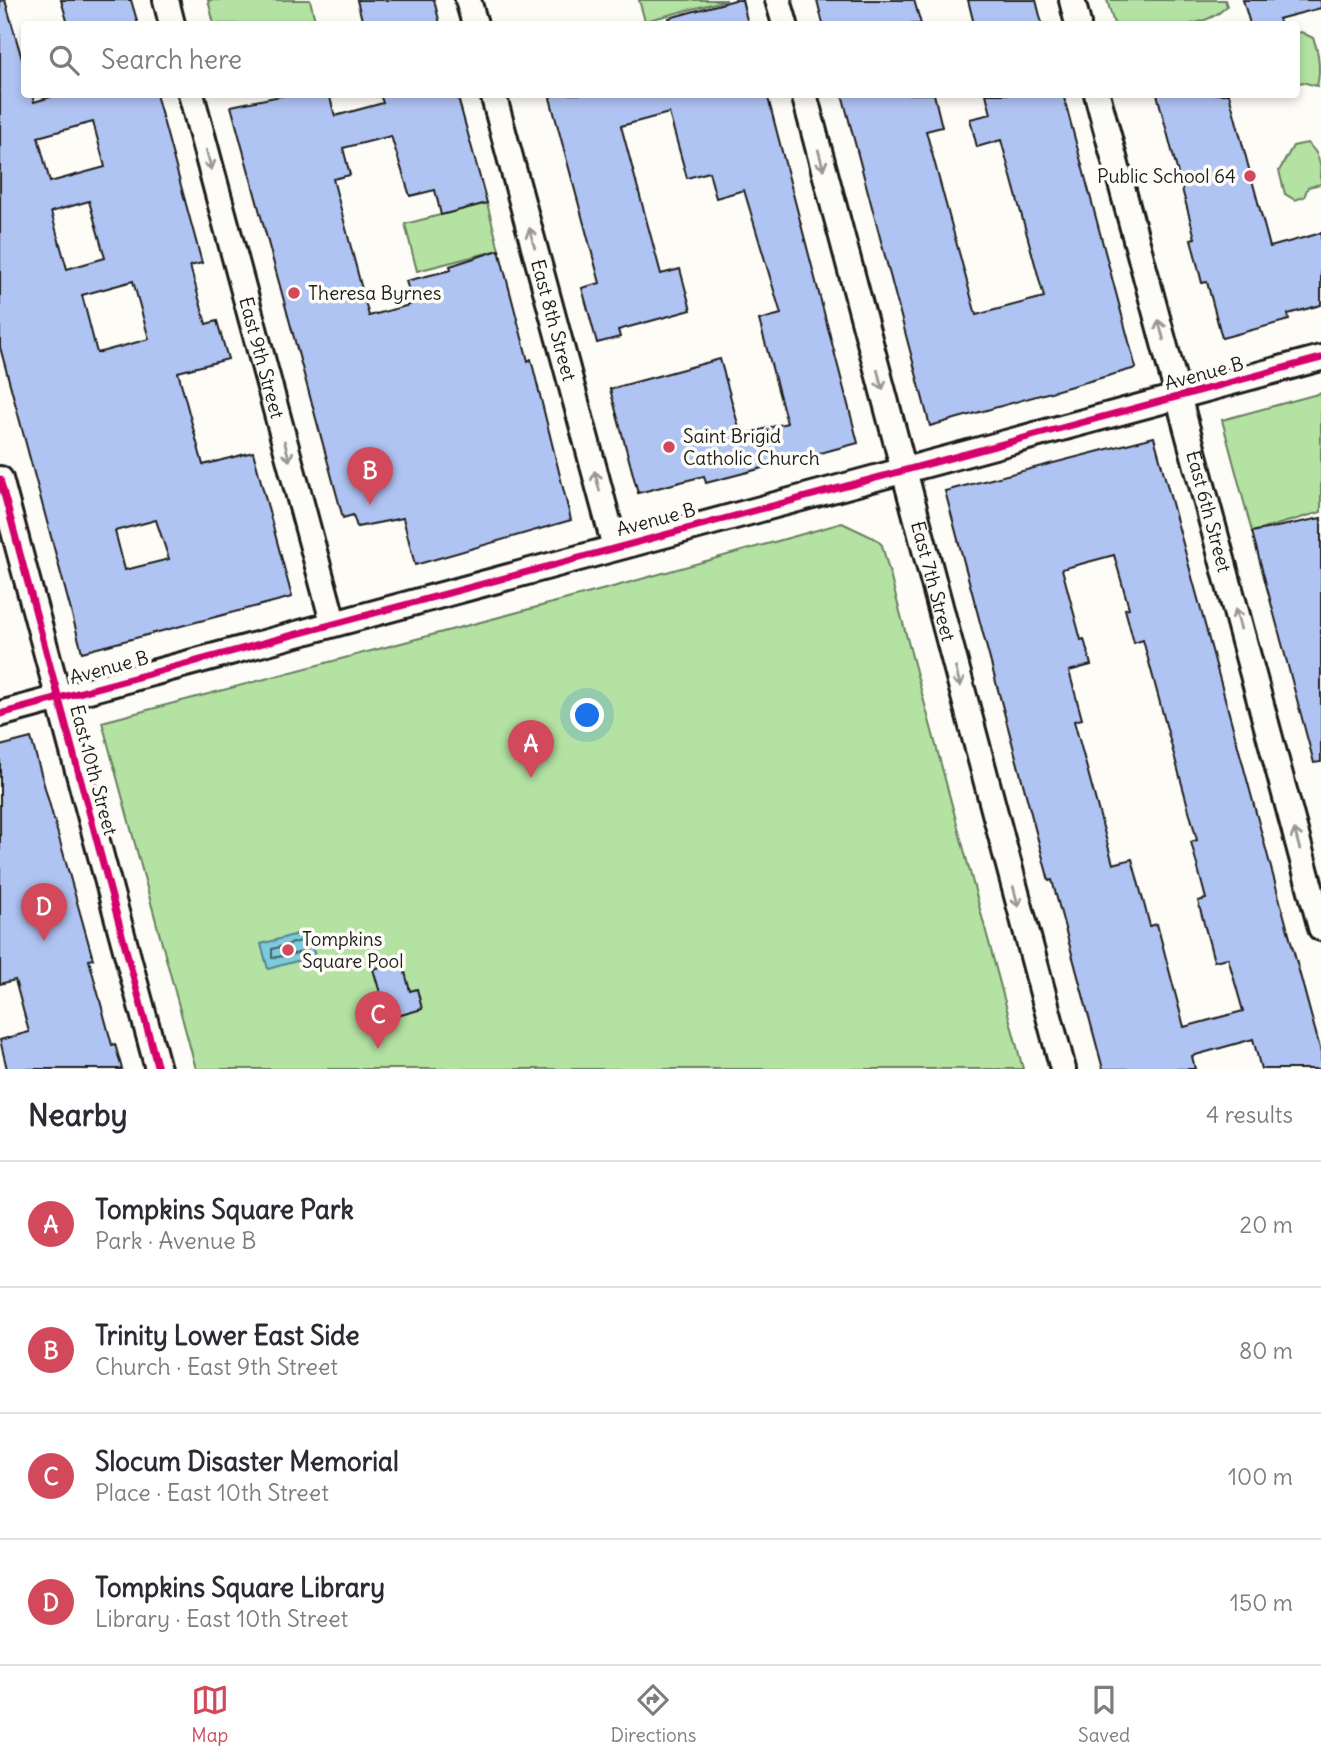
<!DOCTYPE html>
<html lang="en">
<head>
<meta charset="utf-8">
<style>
	:root { --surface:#fff; --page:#f7f7f7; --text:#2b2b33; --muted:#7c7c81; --line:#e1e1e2; --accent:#d1495b }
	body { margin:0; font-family:Delius,sans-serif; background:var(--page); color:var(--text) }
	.you { position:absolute; left:588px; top:716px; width:24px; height:24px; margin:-18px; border:5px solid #fff; border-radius:50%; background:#1a73e8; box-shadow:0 0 0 10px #1a73e833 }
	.badge { display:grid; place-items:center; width:46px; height:46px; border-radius:50%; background:var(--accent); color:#fff; font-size:23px; font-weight:700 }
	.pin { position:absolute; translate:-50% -58px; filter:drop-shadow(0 2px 4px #0008) }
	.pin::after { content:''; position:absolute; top:37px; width:24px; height:21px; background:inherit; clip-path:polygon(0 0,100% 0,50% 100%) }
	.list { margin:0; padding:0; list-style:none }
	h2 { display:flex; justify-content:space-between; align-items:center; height:91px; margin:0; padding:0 28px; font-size:30px }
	h2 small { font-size:23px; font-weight:400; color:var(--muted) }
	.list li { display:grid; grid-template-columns:46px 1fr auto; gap:21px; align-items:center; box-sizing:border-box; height:126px; padding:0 28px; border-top:2px solid var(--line) }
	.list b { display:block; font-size:26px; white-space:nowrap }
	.list p { margin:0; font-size:23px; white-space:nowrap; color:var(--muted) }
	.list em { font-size:23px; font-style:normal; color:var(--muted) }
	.icon { flex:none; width:38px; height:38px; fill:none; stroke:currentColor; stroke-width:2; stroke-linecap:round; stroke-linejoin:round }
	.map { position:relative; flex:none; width:1321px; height:1069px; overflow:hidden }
	.search { position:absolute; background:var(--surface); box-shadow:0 4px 10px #0003; left:21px; right:21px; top:21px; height:77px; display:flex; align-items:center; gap:18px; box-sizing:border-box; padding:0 24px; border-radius:7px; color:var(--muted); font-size:26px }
	.sheet { height:595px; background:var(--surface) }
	nav { display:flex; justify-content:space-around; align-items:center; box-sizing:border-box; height:98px; border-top:2px solid var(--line); background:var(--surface); font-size:19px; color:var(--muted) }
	nav a { display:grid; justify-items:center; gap:4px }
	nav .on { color:var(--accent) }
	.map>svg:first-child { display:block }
	.green { fill:#b3e2a2; stroke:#687f5f; stroke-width:2 }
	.water { fill:#7ccadb; stroke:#56848f; stroke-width:2 }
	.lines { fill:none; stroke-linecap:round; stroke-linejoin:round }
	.shore { stroke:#426268; stroke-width:2 }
	.building { fill:#b0c4f3; stroke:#1c1c1c; stroke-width:2; fill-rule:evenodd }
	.minor-casing { stroke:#1c1c1c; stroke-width:30 }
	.minor { stroke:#fdfcf7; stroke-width:24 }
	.cycleway-casing { stroke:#fdfcf7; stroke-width:11 }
	.cycleway { stroke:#d6006c; stroke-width:7 }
	.oneway { stroke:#989794 }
	.poi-dot { fill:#d1495b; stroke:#fdfcf7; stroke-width:2.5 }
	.labels { text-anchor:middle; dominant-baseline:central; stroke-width:7; stroke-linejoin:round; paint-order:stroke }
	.poi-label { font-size:19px; fill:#1c1c1c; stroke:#fdfcf7; text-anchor:start }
	.street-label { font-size:19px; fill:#1c1c1c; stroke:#fdfcf7 }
</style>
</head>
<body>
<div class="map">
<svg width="1321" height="1069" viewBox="0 0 1321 1069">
	<rect width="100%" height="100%" fill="#fdfcf7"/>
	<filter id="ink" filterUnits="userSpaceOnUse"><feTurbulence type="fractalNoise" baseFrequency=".0143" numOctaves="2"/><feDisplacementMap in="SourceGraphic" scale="14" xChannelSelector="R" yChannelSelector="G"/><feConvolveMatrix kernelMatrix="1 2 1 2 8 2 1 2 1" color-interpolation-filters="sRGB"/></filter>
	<g filter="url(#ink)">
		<g class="green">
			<polygon points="208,0 310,0 316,24 214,24"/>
			<polygon points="639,0 727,0 645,21"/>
			<path d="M1107,0h118l2,6c-27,28 -77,19 -113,18z"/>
			<path d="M1301,32l12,6c6,14 8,33 4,48l-15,-4 -5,2v-51z"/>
			<path d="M1307,143c14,11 14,23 14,41l-13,3 -4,10 -9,3 -10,-6 -6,-23 14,-25z"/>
			<polygon points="487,203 499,250 417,271 405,224"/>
			<polygon points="1321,393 1321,512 1252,532 1222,420"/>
			<polygon points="842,523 876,539 882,545 1023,1069 196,1069 102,722 613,587"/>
		</g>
		<polygon class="water" points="308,931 315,956 268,969 261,944"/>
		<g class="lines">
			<polygon class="shore" points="301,941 304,952 272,958 272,949"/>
		</g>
		<g class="building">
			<path d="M5,0l19,66v28h8l2,8 27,-8h95l46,169 -12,3 16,58 11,-3 11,38 -50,13 25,93 50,-13 39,145 -210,55 -82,-305v-346zM93,122l12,45 -55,15 -12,-45zM89,201l16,57 -38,11 -16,-57zM133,281l16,58 -52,14 -15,-58zM156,520l13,39 -44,11 -10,-39z"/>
			<polygon points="61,0 131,0 138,24 68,24"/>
			<polygon points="357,0 434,0 440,24 363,24"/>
			<polygon points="735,0 742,0 748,24 670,24 669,18"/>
			<polygon points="817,0 914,0 921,24 823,24"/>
			<polygon points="968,0 1036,0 1042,24 974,24"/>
			<polygon points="1243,0 1321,0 1321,8 1278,19 1280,24 1250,24"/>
			<polygon points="290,94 329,94 335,116 383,103 380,94 457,94 487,203 441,215 435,190 410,196 391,136 343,148 350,175 333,179 369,316 413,304 406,281 451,270 450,266 499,250 528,361 531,359 571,520 415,565 403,518 357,527 353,515 343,518 231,106"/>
			<polygon points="553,94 767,94 858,443 706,483 704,476 638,493 610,389 720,359 741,435 787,423 759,320 781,314 744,190 716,198 709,172 687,178 669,113 621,126 661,274 680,269 691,310 618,330 620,337 597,343 582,288 600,283 550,98"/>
			<polygon points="842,94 934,94 942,127 926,131 976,315 1044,297 1001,140 977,147 970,119 991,114 986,94 1063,94 1136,368 930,426"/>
			<polygon points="1157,94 1229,94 1270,247 1321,233 1321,305 1288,314 1289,320 1222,338 1207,282 1202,283 1191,239 1195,238"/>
			<path d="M1154,437l167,615v17h-60l-8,-30 -61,17 3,13h-92l-51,-189 -3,1 -104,-390zM1114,555l15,53 -4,1 9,34 9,-3 54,200 -6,2 15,57 -8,2 16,60 14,-3 15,53 -59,16 -27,-103 -7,2 -18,-67 -19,5 -39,-143 8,-2 -13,-48 22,-6 -7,-26 -3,1 -19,-71z"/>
			<polygon points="1321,518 1321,762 1314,763 1252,532"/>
			<polygon points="31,738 93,959 89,960 112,1045 115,1044 122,1069 7,1069 0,1040 29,1032 15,980 0,984 0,746"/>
			<polygon points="402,961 410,991 417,989 422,1009 394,1017 388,994 381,996 373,969"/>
		</g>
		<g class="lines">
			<g class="minor-casing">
				<g id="minor">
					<polyline points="166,0 172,24"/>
					<polyline points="468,0 475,24"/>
					<polyline points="778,0 785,24"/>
					<polyline points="1072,0 1078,24"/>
					<path id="s1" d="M191,94l142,528"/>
					<path id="s2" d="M493,94l122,453"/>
					<path id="s3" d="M804,94l259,975"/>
					<path id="s4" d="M1097,94l224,834"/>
					<polyline points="0,479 158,1069"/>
					<polyline points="0,714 1321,358"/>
				</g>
			</g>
			<use href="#minor" class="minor"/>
			<g class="cycleway-casing">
				<g id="cycleway">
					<polyline points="0,479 158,1069"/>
					<polyline points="0,714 1321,358"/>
				</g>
			</g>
			<use href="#cycleway" class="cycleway"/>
		</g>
		<defs><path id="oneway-shaft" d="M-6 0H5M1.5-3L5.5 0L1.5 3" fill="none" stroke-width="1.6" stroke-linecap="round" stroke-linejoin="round" transform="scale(1.75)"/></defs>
		<g class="oneway">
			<use href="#oneway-shaft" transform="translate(209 160) rotate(75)"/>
			<use href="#oneway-shaft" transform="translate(821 160) rotate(75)"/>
			<use href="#oneway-shaft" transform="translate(532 238) rotate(-105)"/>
			<use href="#oneway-shaft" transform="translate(1161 330) rotate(-105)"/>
			<use href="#oneway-shaft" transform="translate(880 380) rotate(75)"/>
			<use href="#oneway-shaft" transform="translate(287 451) rotate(75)"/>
			<use href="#oneway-shaft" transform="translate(597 481) rotate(-105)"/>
			<use href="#oneway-shaft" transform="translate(1238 619) rotate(-105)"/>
			<use href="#oneway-shaft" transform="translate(958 677) rotate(75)"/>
			<use href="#oneway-shaft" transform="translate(1297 839) rotate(-105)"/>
			<use href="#oneway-shaft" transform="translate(1016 897) rotate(75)"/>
		</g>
	</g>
	<g class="poi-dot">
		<circle cx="1250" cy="176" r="7"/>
		<circle cx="294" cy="293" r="7"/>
		<circle cx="669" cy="447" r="7"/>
		<circle cx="288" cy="950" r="7"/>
	</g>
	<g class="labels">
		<g class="poi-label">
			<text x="1236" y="176" text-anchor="end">Public School 64</text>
			<text x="308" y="293">Theresa Byrnes</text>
			<text x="683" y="436">Saint Brigid<tspan x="683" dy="22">Catholic Church</tspan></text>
			<text x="302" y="939">Tompkins<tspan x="302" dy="22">Square Pool</tspan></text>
		</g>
		<g class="street-label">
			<text stroke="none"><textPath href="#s2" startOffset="234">East 8th Street</textPath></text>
			<text stroke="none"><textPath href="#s1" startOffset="273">East 9th Street</textPath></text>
			<text transform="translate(1204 373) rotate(-15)">Avenue B</text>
			<text stroke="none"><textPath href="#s4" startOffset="432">East 6th Street</textPath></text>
			<text transform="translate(656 519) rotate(-15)">Avenue B</text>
			<text stroke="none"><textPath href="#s3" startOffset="504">East 7th Street</textPath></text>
			<text transform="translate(109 667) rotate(-15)">Avenue B</text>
			<text transform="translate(94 770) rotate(75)">East 10th Street</text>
		</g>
	</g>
</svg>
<div class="you"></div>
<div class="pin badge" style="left:531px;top:778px">A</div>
<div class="pin badge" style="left:370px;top:505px">B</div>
<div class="pin badge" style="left:378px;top:1049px">C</div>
<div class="pin badge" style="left:44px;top:941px">D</div>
<div class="search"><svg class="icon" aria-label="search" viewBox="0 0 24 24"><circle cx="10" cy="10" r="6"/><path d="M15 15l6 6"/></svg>Search here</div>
</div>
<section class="sheet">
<h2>Nearby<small>4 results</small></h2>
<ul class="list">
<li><span class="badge">A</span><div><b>Tompkins Square Park</b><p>Park · Avenue B</p></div><em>20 m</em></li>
<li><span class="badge">B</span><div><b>Trinity Lower East Side</b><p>Church · East 9th Street</p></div><em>80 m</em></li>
<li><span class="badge">C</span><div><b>Slocum Disaster Memorial</b><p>Place · East 10th Street</p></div><em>100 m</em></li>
<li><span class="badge">D</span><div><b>Tompkins Square Library</b><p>Library · East 10th Street</p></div><em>150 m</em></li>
</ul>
</section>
<nav>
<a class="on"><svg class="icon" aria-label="map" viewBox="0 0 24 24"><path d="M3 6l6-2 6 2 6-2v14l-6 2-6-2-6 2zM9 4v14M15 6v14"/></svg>Map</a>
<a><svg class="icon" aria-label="directions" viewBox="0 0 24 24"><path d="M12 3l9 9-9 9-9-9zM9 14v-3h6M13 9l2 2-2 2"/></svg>Directions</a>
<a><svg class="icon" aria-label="saved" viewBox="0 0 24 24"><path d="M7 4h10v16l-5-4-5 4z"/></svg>Saved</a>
</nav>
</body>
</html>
